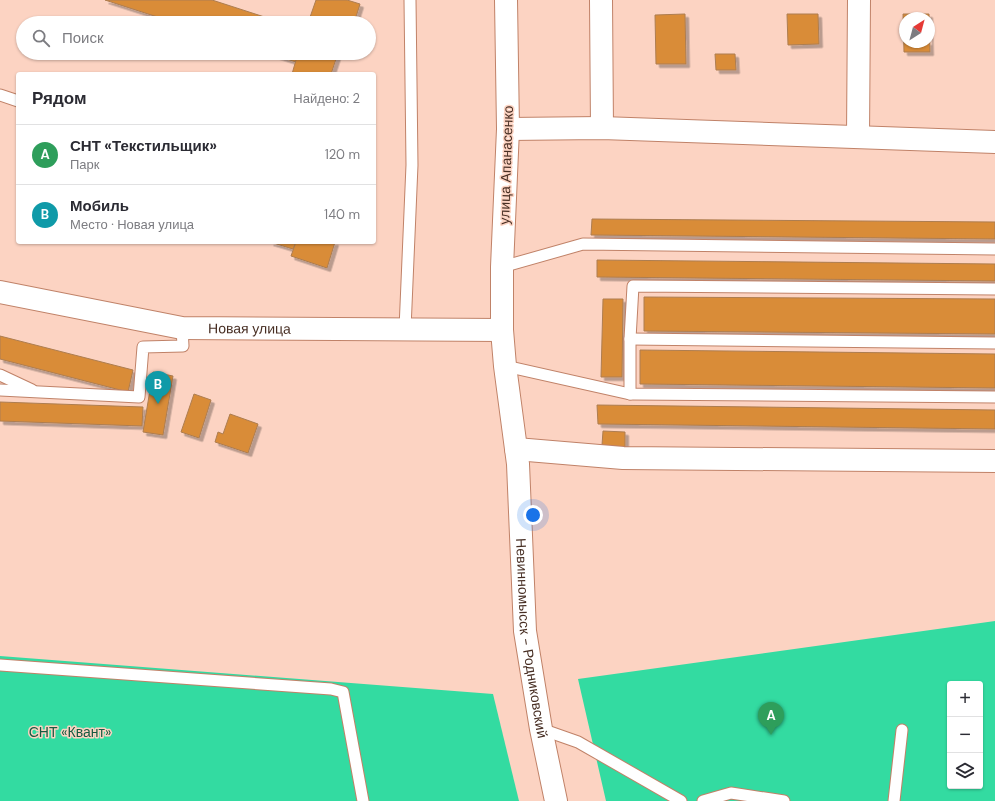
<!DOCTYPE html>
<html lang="ru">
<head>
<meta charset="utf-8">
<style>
	:root { --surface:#fff; --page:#f7f7f7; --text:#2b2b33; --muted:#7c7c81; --line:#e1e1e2; --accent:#0f766e }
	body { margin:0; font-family:"DM Sans",sans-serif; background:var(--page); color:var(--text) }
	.controls { position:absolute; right:12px; bottom:12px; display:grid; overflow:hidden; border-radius:4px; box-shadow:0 1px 3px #0004 }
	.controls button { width:36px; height:36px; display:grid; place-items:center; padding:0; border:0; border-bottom:1px solid var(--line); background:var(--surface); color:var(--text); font:20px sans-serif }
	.compass { position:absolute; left:899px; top:12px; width:36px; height:36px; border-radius:50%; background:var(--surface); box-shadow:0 1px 3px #0004; rotate:36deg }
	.you { position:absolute; left:533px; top:515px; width:14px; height:14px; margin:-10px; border:3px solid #fff; border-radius:50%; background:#1a73e8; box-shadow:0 0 0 6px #1a73e833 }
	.badge { display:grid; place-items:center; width:26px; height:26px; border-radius:50%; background:var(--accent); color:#fff; font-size:13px; font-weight:700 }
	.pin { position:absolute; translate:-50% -33px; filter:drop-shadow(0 1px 2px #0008) }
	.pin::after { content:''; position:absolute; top:21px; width:14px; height:12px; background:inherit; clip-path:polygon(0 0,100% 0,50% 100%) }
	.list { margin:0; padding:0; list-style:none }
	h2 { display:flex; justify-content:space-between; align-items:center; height:52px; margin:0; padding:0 16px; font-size:17px }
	h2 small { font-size:13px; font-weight:400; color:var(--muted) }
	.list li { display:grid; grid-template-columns:26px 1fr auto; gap:12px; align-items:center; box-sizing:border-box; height:60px; padding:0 16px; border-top:1px solid var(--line) }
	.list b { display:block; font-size:15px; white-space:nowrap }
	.list p { margin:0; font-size:13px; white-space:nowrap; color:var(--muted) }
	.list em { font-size:13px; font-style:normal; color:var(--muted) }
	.icon { flex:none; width:22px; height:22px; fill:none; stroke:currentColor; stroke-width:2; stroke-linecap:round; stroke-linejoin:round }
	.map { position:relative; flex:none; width:995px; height:801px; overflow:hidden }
	.search { position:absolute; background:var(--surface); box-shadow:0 1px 3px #0004; left:16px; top:16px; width:360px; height:44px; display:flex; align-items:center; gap:10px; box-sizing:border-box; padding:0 14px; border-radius:22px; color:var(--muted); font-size:15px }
	.panel { position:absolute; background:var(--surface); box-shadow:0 1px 3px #0004; left:16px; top:72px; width:360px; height:172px; border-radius:4px }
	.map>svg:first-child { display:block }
	.green { fill:#33dba1; fill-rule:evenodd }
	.building { fill:#d98c39; stroke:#ad7d50; fill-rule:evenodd; filter:url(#shadow) }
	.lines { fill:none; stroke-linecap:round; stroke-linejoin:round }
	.service-casing { stroke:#c08268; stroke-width:13 }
	.minor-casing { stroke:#c08268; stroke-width:24 }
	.tertiary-casing { stroke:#c08268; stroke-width:24 }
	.service { stroke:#fff; stroke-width:11 }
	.minor { stroke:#fff; stroke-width:22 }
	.tertiary { stroke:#fff; stroke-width:22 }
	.labels { text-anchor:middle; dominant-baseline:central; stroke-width:3; stroke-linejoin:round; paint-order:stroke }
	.street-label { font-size:14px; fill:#472e23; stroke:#fcd3c2 }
	.park-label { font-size:14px; fill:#165a41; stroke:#fcd3c2 }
</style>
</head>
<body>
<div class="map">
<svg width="995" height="801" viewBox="0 0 995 801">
	<defs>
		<filter id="shadow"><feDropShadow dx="3.5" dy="3.5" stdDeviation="0" flood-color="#0004"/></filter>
	</defs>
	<rect width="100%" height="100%" fill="#fcd3c2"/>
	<g class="green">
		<path d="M995,621v180h-389l-28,-122zM950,684h30v102h-30z"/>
		<polygon points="0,656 493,694 519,801 0,801"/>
	</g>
	<g class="building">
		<polygon points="105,0 212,0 283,23 176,23"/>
		<polygon points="316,0 347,0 360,4 354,23 308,23"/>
		<polygon points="685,14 686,64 656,64 655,15"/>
		<polygon points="787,14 818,14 819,44 788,45"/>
		<path d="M903,14h26l1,38h-26zM905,18h24v24h-24z"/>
		<polygon points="268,53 298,53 296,62"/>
		<polygon points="298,53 338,53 331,74 292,74"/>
		<polygon points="715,54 735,54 736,70 716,70"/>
		<polygon points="592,219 995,222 995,239 591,235"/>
		<polygon points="270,242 296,242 293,249"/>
		<polygon points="296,242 335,242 327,268 291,256"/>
		<polygon points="597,260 995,264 995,281 597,277"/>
		<polygon points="644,297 995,299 995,334 644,331"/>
		<polygon points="603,299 623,299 622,377 601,377"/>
		<polygon points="0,336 133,370 128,392 0,359"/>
		<polygon points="640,350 995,354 995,388 640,384"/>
		<polygon points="153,372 173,376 163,435 143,432"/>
		<polygon points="194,394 211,400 199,438 181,432"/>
		<polygon points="0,402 143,407 142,426 0,421"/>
		<polygon points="597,405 995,410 995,429 598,424"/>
		<polygon points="230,414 258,424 248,453 215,442 218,432 223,434"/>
		<polygon points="603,431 625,432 625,447 602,445"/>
	</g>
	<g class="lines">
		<g class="service-casing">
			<g id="service">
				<polyline points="0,95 18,101"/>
				<polyline points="502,267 583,244 995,249"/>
				<polyline points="405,329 412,165 410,0"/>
				<polyline points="630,339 995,343"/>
				<polyline points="505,366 630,394 995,397"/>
				<polyline points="0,375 32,390"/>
				<polyline points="0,390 139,397 143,347 183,346 182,328"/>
				<polyline points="630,394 630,339 633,286 995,289"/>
				<polyline points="0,665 331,689 343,692 363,801"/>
				<polyline points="541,729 578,742 681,801"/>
				<polyline points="703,801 731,793 784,801"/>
				<polyline points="894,801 902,730"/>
			</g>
		</g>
		<g class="minor-casing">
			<g id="minor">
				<polyline points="601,0 602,128"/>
				<polyline points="508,129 602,128 995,142"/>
				<polyline points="858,137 859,0"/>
				<path id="s1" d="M0,292l182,36 320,2"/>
				<polyline points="516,449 623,458 995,461"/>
			</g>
		</g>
		<g class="tertiary-casing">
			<g id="tertiary">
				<path id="s2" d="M506,0l2,129 -6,138v63l3,36 13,98 7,167 16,98 15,72"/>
			</g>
		</g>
		<use href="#service" class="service"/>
		<use href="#minor" class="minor"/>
		<use href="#tertiary" class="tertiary"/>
	</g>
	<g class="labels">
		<g class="street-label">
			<text transform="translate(506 165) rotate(-88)">улица Апанасенко</text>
			<text stroke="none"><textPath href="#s1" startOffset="253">Новая улица</textPath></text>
			<text stroke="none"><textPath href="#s2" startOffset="640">Невинномысск - Родниковский</textPath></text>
		</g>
		<g class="park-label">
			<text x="70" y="732">СНТ «Квант»</text>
		</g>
	</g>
</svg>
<div class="controls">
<button>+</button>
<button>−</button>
<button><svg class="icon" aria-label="layers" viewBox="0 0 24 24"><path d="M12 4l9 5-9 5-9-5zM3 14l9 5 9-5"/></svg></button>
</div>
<svg class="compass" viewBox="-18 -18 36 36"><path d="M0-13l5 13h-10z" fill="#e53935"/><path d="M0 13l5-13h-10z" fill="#7c7c81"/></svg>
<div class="you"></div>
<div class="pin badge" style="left:771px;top:735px;background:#2e9e5b">A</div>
<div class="pin badge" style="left:158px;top:404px;background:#0f9aa8">B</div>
<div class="search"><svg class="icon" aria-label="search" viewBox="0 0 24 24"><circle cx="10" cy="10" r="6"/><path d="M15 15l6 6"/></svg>Поиск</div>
<section class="panel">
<h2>Рядом<small>Найдено: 2</small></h2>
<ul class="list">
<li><span class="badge" style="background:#2e9e5b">A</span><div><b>СНТ «Текстильщик»</b><p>Парк</p></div><em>120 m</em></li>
<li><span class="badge" style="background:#0f9aa8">B</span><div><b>Мобиль</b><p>Место · Новая улица</p></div><em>140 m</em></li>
</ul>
</section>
</div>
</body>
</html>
